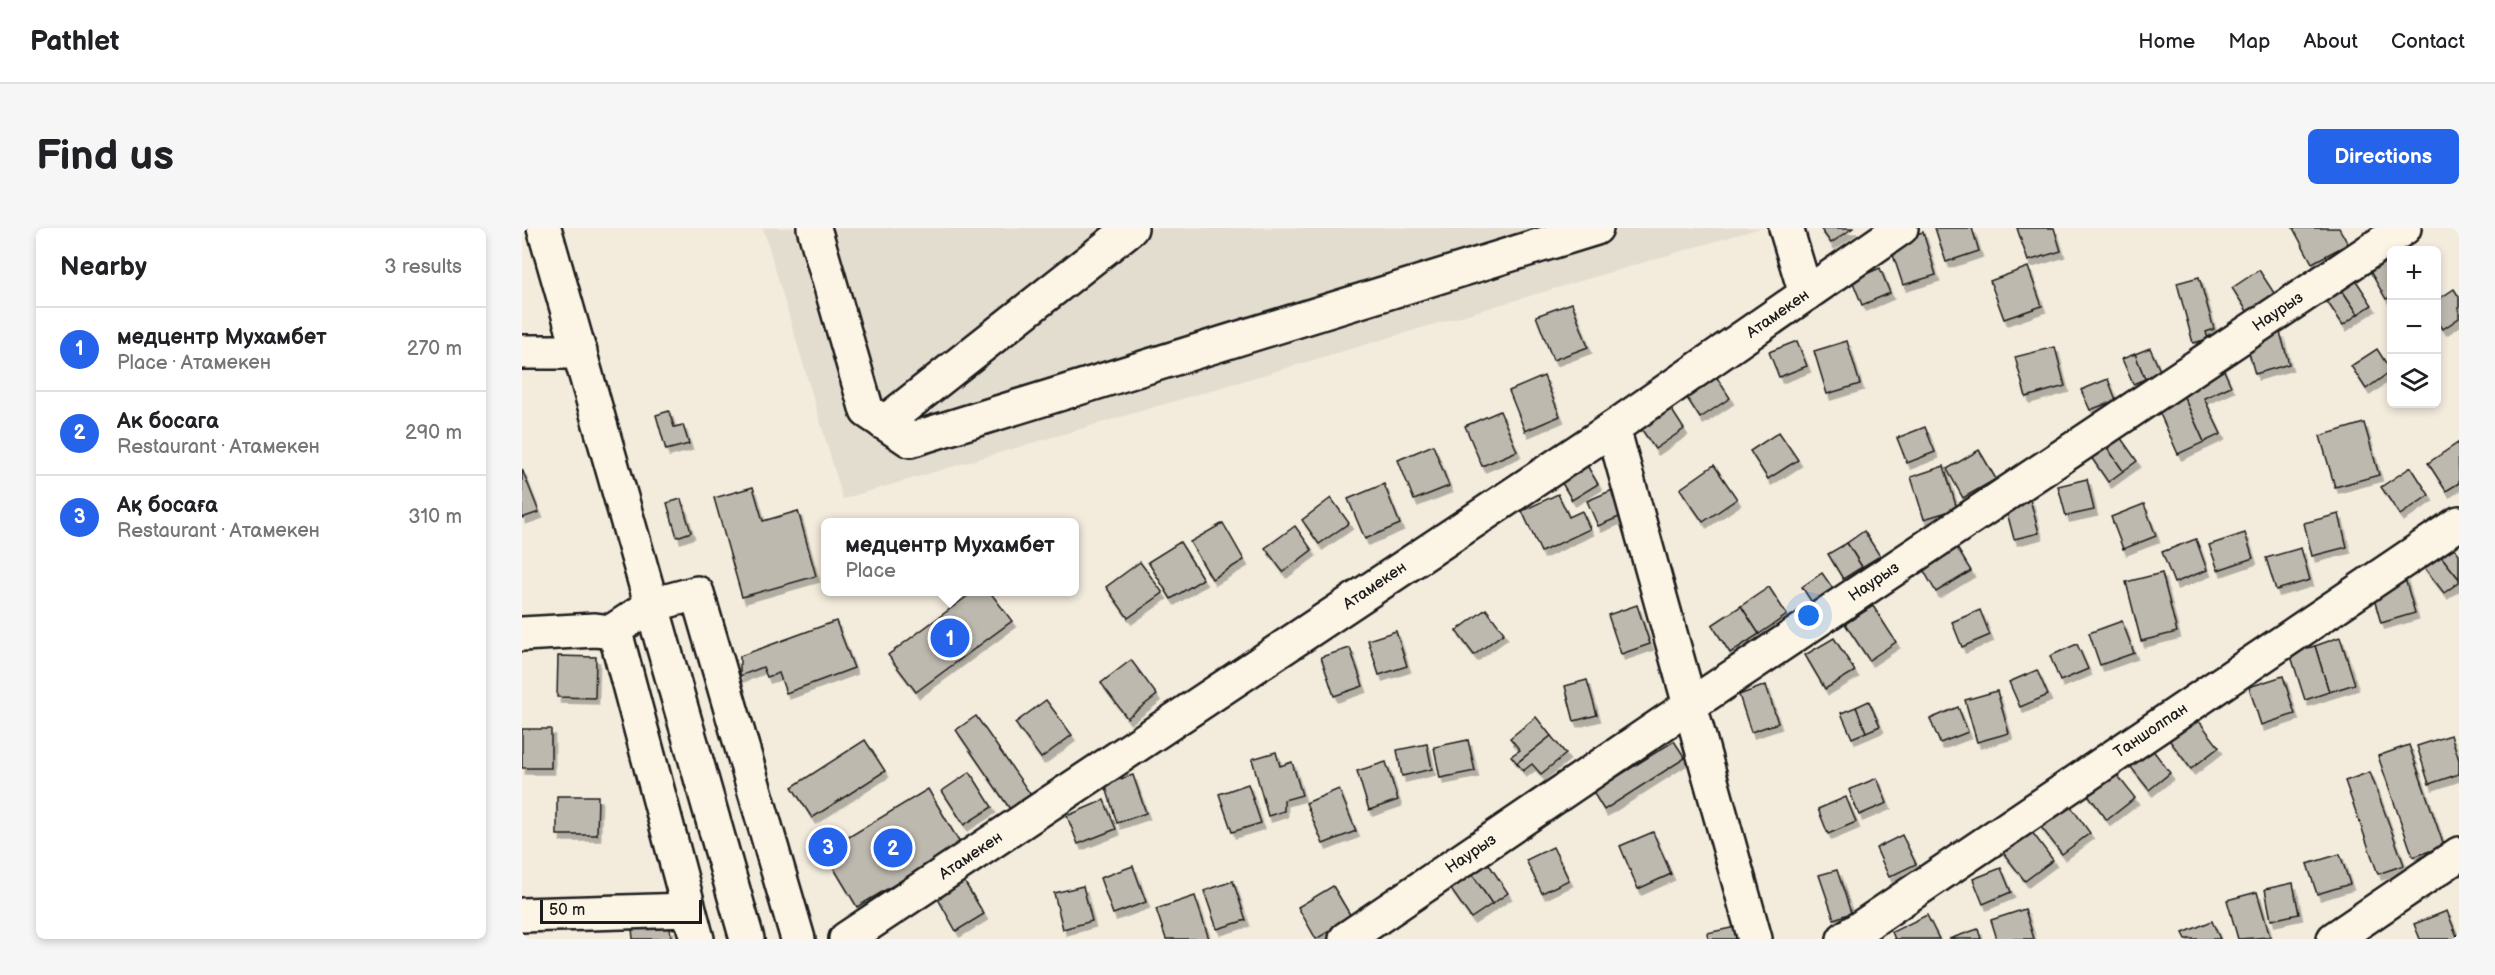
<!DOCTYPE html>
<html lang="en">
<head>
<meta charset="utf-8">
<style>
	:root { --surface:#fff; --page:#f6f6f6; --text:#202124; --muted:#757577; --line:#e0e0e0; --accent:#2563eb }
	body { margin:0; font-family:"Balsamiq Sans",sans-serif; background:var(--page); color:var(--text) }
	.controls { position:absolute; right:18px; top:18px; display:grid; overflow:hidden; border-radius:9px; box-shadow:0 3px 9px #0003 }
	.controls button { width:54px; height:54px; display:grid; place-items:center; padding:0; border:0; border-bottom:2px solid var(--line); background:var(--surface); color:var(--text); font:30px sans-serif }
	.scale { position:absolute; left:18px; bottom:15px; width:162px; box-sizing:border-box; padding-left:6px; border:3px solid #1c1c1c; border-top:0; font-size:16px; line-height:21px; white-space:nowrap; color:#1c1c1c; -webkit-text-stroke:4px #fcf5e5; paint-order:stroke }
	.you { position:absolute; left:1287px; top:388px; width:21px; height:21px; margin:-15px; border:4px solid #fff; border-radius:50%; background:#1a73e8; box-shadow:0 0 0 9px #1a73e833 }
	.badge { display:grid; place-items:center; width:39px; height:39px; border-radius:50%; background:var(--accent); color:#fff; font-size:20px; font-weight:700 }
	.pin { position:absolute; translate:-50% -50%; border:3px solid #fff; box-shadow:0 2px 6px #0006 }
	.popup { position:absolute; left:299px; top:290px; width:258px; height:78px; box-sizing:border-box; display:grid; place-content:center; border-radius:9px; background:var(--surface); filter:drop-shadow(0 2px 4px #0005); font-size:20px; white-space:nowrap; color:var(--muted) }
	.popup b { font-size:22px; color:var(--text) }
	.popup::after { content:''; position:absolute; left:50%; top:100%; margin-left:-12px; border:12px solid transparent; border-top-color:var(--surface) }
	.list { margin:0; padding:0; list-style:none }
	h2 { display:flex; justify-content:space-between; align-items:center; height:78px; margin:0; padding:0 24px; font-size:26px }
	h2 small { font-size:20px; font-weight:400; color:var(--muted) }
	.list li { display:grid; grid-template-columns:39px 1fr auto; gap:18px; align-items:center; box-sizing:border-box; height:84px; padding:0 24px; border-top:2px solid var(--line) }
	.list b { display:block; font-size:22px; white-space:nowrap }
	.list p { margin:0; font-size:20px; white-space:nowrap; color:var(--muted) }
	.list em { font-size:20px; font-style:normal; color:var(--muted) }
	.icon { flex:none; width:33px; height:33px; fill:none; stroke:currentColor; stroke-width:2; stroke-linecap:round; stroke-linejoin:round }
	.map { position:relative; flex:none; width:1937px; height:711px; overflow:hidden; border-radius:9px }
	header { display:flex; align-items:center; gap:36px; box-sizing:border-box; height:84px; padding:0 30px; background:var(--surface); border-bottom:2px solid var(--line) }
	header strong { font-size:28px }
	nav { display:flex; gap:33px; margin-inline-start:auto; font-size:21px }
	.intro { display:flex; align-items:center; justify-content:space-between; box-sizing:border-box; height:144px; padding:0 36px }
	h1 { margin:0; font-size:42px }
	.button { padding:15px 27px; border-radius:9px; background:var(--accent); color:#fff; font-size:21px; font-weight:700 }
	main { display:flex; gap:36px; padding:0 36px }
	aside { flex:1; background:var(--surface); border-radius:9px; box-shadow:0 3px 9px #0003 }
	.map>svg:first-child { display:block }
	.built { fill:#e3ddcf }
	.building { fill:#beb9ae; stroke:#1c1c1c; stroke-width:1.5; filter:url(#shadow) }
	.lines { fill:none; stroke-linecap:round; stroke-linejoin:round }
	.minor-casing { stroke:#1c1c1c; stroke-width:38 }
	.major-casing { stroke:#1c1c1c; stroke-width:38 }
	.minor { stroke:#fcf5e5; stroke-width:33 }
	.major { stroke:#fcf5e5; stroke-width:33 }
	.labels { text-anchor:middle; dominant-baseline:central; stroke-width:6; stroke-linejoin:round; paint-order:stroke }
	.street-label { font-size:16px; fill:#1c1c1c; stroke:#fcf5e5 }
</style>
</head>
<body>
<header>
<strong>Pathlet</strong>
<nav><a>Home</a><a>Map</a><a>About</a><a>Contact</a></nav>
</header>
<div class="intro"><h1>Find us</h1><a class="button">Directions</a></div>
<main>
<aside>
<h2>Nearby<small>3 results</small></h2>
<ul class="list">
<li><span class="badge">1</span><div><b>медцентр Мухамбет</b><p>Place · Атамекен</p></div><em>270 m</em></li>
<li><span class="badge">2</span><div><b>Ак босага</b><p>Restaurant · Атамекен</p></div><em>290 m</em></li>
<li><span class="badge">3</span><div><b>Ақ босаға</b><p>Restaurant · Атамекен</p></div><em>310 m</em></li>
</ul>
</aside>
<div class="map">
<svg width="1937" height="711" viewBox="0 0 1937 711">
	<defs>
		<filter id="shadow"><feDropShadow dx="3.5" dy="6" stdDeviation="0" flood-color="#0004"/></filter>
	</defs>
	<rect width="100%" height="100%" fill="#f3ecdd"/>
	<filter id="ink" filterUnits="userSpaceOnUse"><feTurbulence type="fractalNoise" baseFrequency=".0167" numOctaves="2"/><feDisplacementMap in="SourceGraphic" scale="12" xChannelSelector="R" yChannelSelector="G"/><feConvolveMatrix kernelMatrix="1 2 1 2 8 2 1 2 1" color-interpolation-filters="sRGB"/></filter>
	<g filter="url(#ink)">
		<polygon class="built" points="241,0 1238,0 321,271"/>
		<g class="building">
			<polygon points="1298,0 1331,0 1309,15"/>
			<polygon points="1413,0 1450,0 1457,23 1424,34"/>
			<polygon points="1495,0 1532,0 1539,23 1506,33"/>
			<polygon points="1771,0 1817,0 1826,16 1790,35"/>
			<polygon points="1401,4 1414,47 1381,57 1367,15"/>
			<polygon points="1880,16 1883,22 1870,22 1870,68 1864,71 1844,36"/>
			<polygon points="1506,39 1520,78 1482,91 1468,53"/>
			<polygon points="1358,40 1368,65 1340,77 1330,52"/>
			<polygon points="1737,42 1754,68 1727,86 1710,60"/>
			<polygon points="1831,48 1850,77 1836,86 1817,58"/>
			<polygon points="1677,49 1692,101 1684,104 1686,111 1671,115 1655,55"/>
			<polygon points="1817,58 1836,86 1821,97 1802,69"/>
			<polygon points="1932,61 1937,69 1937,90 1921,101 1914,90 1914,73"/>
			<polygon points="1050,75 1066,119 1031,132 1014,88"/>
			<polygon points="1758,104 1767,136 1733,146 1724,114"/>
			<polygon points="1275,113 1285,138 1257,149 1247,124"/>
			<polygon points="1325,113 1338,156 1305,166 1292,123"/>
			<polygon points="1533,119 1543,158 1504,169 1493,129"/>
			<polygon points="1628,120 1639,145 1623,151 1613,126"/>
			<polygon points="1855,121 1869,143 1844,161 1829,138"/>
			<polygon points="1613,126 1623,151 1611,156 1600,131"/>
			<polygon points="1700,138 1709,158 1682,170 1699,206 1682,214 1657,158"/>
			<polygon points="1190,142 1208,170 1178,190 1160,162"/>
			<polygon points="1022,148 1038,188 1003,203 987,163"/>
			<polygon points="1586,151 1594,172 1568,182 1559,162"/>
			<polygon points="1657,158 1682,214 1656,226 1631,170"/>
			<polygon points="1144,173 1162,201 1133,221 1114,193"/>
			<polygon points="147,183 152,199 161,197 167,216 144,222 134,187"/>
			<polygon points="978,183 995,223 960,238 943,198"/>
			<polygon points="1842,195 1857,247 1813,259 1798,208"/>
			<polygon points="1403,199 1413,224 1385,235 1375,210"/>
			<polygon points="1257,204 1276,232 1246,251 1228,223"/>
			<polygon points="1596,206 1615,233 1601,243 1582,215"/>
			<polygon points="1582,215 1601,243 1586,254 1567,226"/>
			<polygon points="1936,215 1937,255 1924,263 1906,235"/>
			<polygon points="911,217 927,258 892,272 876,232"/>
			<polygon points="1457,222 1474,251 1441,270 1425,241"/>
			<polygon points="1060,229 1076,256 1050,272 1034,245"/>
			<polygon points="1192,237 1215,271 1181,294 1158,261"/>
			<polygon points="1422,238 1435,281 1402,291 1389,249"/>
			<polygon points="1889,239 1907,267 1878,287 1859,259"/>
			<polygon points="0,241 17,284 0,290"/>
			<polygon points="1565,251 1572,282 1544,288 1536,258"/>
			<polygon points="862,256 878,296 843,311 826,271"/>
			<polygon points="231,259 241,293 276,283 294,348 220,369 192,270"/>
			<polygon points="1093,261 1104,286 1076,298 1065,273"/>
			<polygon points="1036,266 1047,289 1060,283 1068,301 1019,324 1000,283"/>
			<polygon points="809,270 827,295 797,316 780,292"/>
			<polygon points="159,271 169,304 155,309 145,275"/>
			<polygon points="1508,271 1517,305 1492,311 1483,277"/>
			<polygon points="1622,276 1634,308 1601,321 1589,289"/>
			<polygon points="1817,286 1825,319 1790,328 1782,295"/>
			<polygon points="701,295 722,332 690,351 668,314"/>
			<polygon points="773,298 790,322 761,344 743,320"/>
			<polygon points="1342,303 1358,328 1340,339 1325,315"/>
			<polygon points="1723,305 1731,330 1696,342 1687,317"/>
			<polygon points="1674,311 1685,342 1652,355 1640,324"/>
			<polygon points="1926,312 1937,326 1937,351 1914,322"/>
			<polygon points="658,314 681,351 649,371 626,334"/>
			<polygon points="1325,315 1340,339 1321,351 1306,326"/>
			<polygon points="1432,315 1449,343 1414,364 1398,336"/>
			<polygon points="1779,320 1788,352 1754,362 1744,330"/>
			<polygon points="1914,322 1937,351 1937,354 1922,365 1898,334"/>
			<polygon points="618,334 641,365 606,390 584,359"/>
			<polygon points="1300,345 1314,365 1293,379 1280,359"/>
			<polygon points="1640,345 1655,404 1619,413 1604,354"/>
			<polygon points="1882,347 1893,385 1859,395 1848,357"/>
			<polygon points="1247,359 1265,387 1237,406 1219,378"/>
			<polygon points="451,364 468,364 490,393 394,464 366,427"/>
			<polygon points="1115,377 1128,416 1099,426 1086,387"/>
			<polygon points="1219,378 1237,406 1208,425 1190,397"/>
			<polygon points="1351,378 1374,414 1347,432 1323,396"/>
			<polygon points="964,381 982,405 952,427 934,403"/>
			<polygon points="1458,382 1468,407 1440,419 1430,394"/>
			<polygon points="314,393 332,440 264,465 257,445 245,449 241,439 218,448 218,428"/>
			<polygon points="1600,393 1612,425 1578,437 1567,405"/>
			<polygon points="874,403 885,438 857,447 846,412"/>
			<polygon points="1818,409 1833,456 1807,464 1793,418"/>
			<polygon points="1312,410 1333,443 1303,461 1283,427"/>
			<polygon points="1555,416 1566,441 1538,453 1528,428"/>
			<polygon points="1793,418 1807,464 1783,472 1768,425"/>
			<polygon points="828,420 841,458 812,468 799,429"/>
			<polygon points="36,428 74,429 73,470 35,469"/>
			<polygon points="609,432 635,467 605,490 579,455"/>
			<polygon points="1515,442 1526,467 1498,479 1487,454"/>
			<polygon points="1761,448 1773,486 1739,497 1727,459"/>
			<polygon points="1065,452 1075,487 1052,493 1043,458"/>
			<polygon points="1244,457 1256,495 1229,504 1217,467"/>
			<polygon points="1475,463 1487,505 1455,514 1443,472"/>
			<polygon points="524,472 550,507 519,530 493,495"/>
			<polygon points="1347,473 1358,498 1344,504 1334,479"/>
			<polygon points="1334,479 1344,504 1330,510 1319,485"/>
			<polygon points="1436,479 1446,504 1418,515 1408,491"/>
			<polygon points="454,488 509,567 488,581 434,502"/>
			<polygon points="1673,488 1697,519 1669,541 1645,509"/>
			<polygon points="1014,489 1029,508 995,535 989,528 998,522 988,510"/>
			<rect x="0" y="501" width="29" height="39"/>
			<polygon points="1929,507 1937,532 1937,546 1907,556 1895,518"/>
			<polygon points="1029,508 1044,526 1019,546 1010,536 1001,543 995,535"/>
			<polygon points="343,512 363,543 290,590 270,559"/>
			<polygon points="946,512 953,543 918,550 912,519"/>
			<polygon points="1152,513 1163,530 1082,582 1071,564"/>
			<polygon points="905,516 910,541 880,548 875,522"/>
			<polygon points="1887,517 1922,618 1891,629 1856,528"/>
			<polygon points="1630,521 1648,545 1627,562 1608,538"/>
			<polygon points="754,524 758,538 770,534 780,567 762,572 762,583 746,588 730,531"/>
			<polygon points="864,534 876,572 847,582 835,543"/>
			<polygon points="1589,539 1613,570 1585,592 1561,560"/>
			<polygon points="448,544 470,579 442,597 420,563"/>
			<polygon points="1848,544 1882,637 1856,646 1823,553"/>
			<polygon points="611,547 624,585 595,595 583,556"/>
			<polygon points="1355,550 1365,575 1337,587 1327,562"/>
			<polygon points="726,556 739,595 710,604 697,566"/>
			<polygon points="406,561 439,617 335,679 302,624"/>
			<polygon points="817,561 834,603 801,616 784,575"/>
			<polygon points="35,568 76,568 75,607 35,607"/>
			<polygon points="1324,569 1334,594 1306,606 1296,581"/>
			<polygon points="582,572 594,601 556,616 545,588"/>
			<polygon points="1545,573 1568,605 1540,626 1516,595"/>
			<polygon points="1507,600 1531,632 1503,653 1479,622"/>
			<polygon points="1131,604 1149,646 1116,661 1098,618"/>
			<polygon points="1380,607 1394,636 1367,649 1354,620"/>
			<polygon points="1031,619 1047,652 1020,665 1004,632"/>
			<polygon points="1818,626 1828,656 1795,666 1785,636"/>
			<polygon points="966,635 986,665 970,676 950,646"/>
			<polygon points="611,638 624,674 591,686 578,650"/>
			<polygon points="1479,640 1489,664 1461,676 1451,651"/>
			<polygon points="1315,642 1329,685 1312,691 1297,647"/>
			<polygon points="950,646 970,676 949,690 928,660"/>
			<polygon points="442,653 462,686 434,703 415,669"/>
			<polygon points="711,653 724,692 695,701 682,663"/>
			<polygon points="1771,655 1777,686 1749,692 1743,661"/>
			<polygon points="561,658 570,693 541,701 532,665"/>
			<polygon points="811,658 830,690 794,711 776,679"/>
			<polygon points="1735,664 1748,709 1716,711 1705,672"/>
			<polygon points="673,668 687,711 644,711 634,681"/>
			<polygon points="1503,681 1512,711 1475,711 1469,692"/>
			<polygon points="1925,683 1936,711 1898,711 1892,696"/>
			<polygon points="1405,687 1417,711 1373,711 1370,704"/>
			<polygon points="1690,693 1698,711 1664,711 1661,705"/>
			<polygon points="148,699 149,711 111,711 110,700"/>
			<polygon points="1214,699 1217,711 1186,711 1185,705"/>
			<polygon points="1456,701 1459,711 1427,711"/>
		</g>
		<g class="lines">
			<g class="minor-casing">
				<g id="minor">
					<polyline points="292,0 345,183 388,212 1074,0"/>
					<polyline points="1264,0 1284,66"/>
					<polyline points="0,124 58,124"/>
					<polyline points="362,195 609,0"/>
					<polyline points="1091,200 1233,711"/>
					<polyline points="89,404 96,415 175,711"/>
					<polyline points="0,406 73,402 89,404 130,377 175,365 276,711"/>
					<polyline points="0,687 167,682"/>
					<polyline points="324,711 1091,200 1379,0"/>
					<polyline points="824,711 1167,478 1882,0"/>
					<polyline points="1322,711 1937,295"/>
					<polyline points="1812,711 1937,626"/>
				</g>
			</g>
			<g class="major-casing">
				<polyline id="major" points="22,0 225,711"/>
			</g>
			<use href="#minor" class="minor"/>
			<use href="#major" class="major"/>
		</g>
	</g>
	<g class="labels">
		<g class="street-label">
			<text transform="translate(1756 84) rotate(-34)">Наурыз</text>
			<text transform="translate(1256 86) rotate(-35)">Атамекен</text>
			<text transform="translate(1352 354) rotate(-34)">Наурыз</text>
			<text transform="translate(853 358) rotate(-34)">Атамекен</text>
			<text transform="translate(1629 503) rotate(-34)">Таншолпан</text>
			<text transform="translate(949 626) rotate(-34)">Наурыз</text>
			<text transform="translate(449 628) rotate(-34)">Атамекен</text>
		</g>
	</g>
</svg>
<div class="controls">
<button>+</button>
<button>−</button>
<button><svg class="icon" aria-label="layers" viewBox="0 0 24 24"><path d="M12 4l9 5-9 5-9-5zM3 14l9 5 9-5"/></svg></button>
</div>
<div class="scale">50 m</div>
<div class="you"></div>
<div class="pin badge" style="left:428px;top:410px">1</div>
<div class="popup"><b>медцентр Мухамбет</b>Place</div>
<div class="pin badge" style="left:371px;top:620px">2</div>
<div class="pin badge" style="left:306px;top:619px">3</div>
</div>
</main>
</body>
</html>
